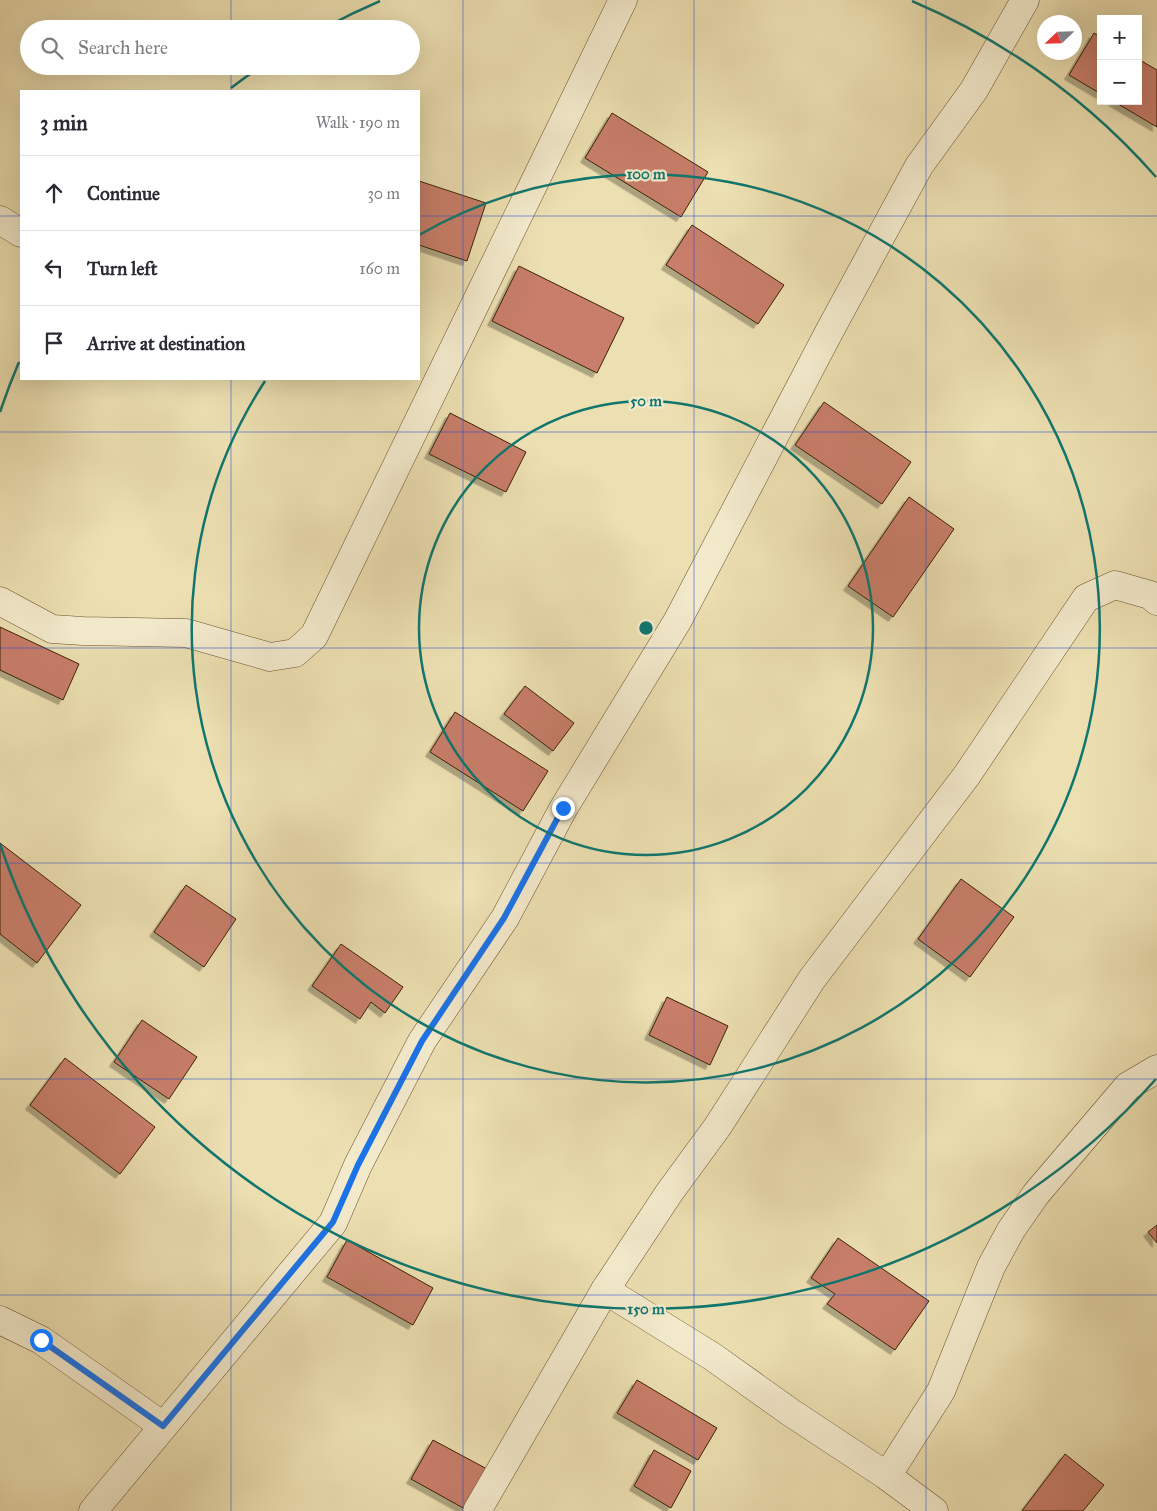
<!DOCTYPE html>
<html lang="en">
<head>
<meta charset="utf-8">
<style>
	:root { --surface:#fff; --page:#f7f7f7; --text:#2b2b33; --muted:#7c7c81; --line:#e1e1e2 }
	body { margin:0; font-family:"IM FELL Great Primer",serif; background:var(--page); color:var(--text) }
	.controls { position:absolute; right:15px; top:15px; display:grid; overflow:hidden; border-radius:0px; box-shadow:0 5px 20px #0002 }
	.controls button { width:45px; height:45px; display:grid; place-items:center; padding:0; border:0; border-bottom:1px solid var(--line); background:var(--surface); color:var(--text); font:25px sans-serif }
	.compass { position:absolute; left:1037px; top:15px; width:45px; height:45px; border-radius:50%; background:var(--surface); box-shadow:0 5px 20px #0002; rotate:247deg }
	.stop { position:absolute; width:15px; height:15px; margin:-11px; border:4px solid #1a73e8; border-radius:50%; background:#fff }
	.stop.end { background:#1a73e8; border-color:#fff; box-shadow:0 1px 5px #0008 }
	.list { margin:0; padding:0; list-style:none }
	h2 { display:flex; justify-content:space-between; align-items:center; height:65px; margin:0; padding:0 20px; font-size:21px }
	h2 small { font-size:16px; font-weight:400; color:var(--muted) }
	.list li { display:grid; grid-template-columns:32px 1fr auto; gap:15px; align-items:center; box-sizing:border-box; height:75px; padding:0 20px; border-top:1px solid var(--line) }
	.list b { display:block; font-size:19px; white-space:nowrap }
	.list em { font-size:16px; font-style:normal; color:var(--muted) }
	.icon { flex:none; width:28px; height:28px; fill:none; stroke:currentColor; stroke-width:2; stroke-linecap:round; stroke-linejoin:round }
	.map { position:relative; flex:none; width:1157px; height:1511px; overflow:hidden }
	.search { position:absolute; background:var(--surface); box-shadow:0 5px 20px #0002; left:20px; top:20px; width:400px; height:55px; display:flex; align-items:center; gap:12px; box-sizing:border-box; padding:0 18px; border-radius:28px; color:var(--muted); font-size:19px }
	.panel { position:absolute; background:var(--surface); box-shadow:0 5px 20px #0002; left:20px; top:90px; width:400px; height:290px; border-radius:0px }
	.map>svg:first-child { display:block }
	.building { fill:#c87e6b; stroke:#3c2203; filter:url(#shadow) }
	.lines { fill:none; stroke-linecap:round; stroke-linejoin:round }
	.street-casing { stroke:#68512e; stroke-width:29 }
	.street { stroke:#f3eacc; stroke-width:28 }
	.route { stroke:#1a73e8; stroke-width:6 }
	.grid { fill:none; stroke:#1d4ed8; stroke-width:1; stroke-opacity:0.55 }
	.ring { fill:none; stroke:#0f766e; stroke-width:2.5 }
	.centre { fill:#0f766e; stroke:#f3eacc; stroke-width:2.5 }
	.ring-label { font-size:15px; text-anchor:middle; font-weight:bold; fill:#0f766e; stroke:#f3eacc; stroke-width:4.5; stroke-linejoin:round; paint-order:stroke }
</style>
</head>
<body>
<div class="map">
<svg width="1157" height="1511" viewBox="0 0 1157 1511">
	<defs>
		<filter id="shadow"><feDropShadow dx="-4.5" dy="4.5" stdDeviation="0" flood-color="#0004"/></filter>
	</defs>
	<rect width="100%" height="100%" fill="#ecdfb1"/>
	<filter id="stains"><feTurbulence type="fractalNoise" baseFrequency=".004" numOctaves="4"/><feColorMatrix values="0 0 0 0 .2 0 0 0 0 .09 0 0 0 0 .02 0 0 0 .5 -.17"/></filter>
	<radialGradient id="worn" r=".72"><stop offset=".6" stop-color="#630" stop-opacity="0"/><stop offset="1" stop-color="#630" stop-opacity=".3"/></radialGradient>
	<g class="building">
		<polygon points="1094,33 1101,37 1101,94 1069,75"/>
		<polygon points="1138,59 1157,70 1157,127 1113,101 1138,101"/>
		<polygon points="612,113 708,172 681,217 585,158"/>
		<polygon points="419,181 486,203 467,261 419,245"/>
		<polygon points="692,225 784,285 758,324 666,265"/>
		<polygon points="519,266 624,318 597,373 492,321"/>
		<polygon points="824,402 911,462 882,504 795,445"/>
		<polygon points="450,413 526,452 506,492 429,454"/>
		<polygon points="909,497 954,529 893,617 848,586"/>
		<polygon points="0,627 79,664 63,700 0,670"/>
		<polygon points="525,686 574,723 553,751 504,714"/>
		<polygon points="455,712 548,771 523,811 430,752"/>
		<polygon points="0,843 81,905 37,963 0,934"/>
		<polygon points="961,879 1014,917 970,977 918,939"/>
		<polygon points="186,885 236,919 204,967 154,932"/>
		<polygon points="341,944 403,987 385,1013 371,1002 360,1019 312,986"/>
		<polygon points="667,997 728,1026 710,1065 649,1035"/>
		<polygon points="142,1020 197,1057 169,1099 114,1062"/>
		<polygon points="65,1058 155,1127 120,1174 30,1105"/>
		<polygon points="1157,1225 1157,1243 1148,1232"/>
		<polygon points="838,1238 929,1301 895,1350 827,1304 835,1294 811,1278"/>
		<polygon points="347,1240 433,1288 413,1325 327,1277"/>
		<polygon points="637,1380 717,1428 698,1460 617,1413"/>
		<polygon points="433,1440 487,1469 465,1509 411,1479"/>
		<polygon points="654,1450 691,1471 671,1508 634,1486"/>
		<polygon points="1065,1454 1104,1485 1083,1511 1022,1511"/>
	</g>
	<g class="lines">
		<g class="street-casing">
			<g id="street">
				<polyline points="0,220 21,233"/>
				<polyline points="0,601 52,629 83,631 186,633 270,657 295,653 314,636 623,0"/>
				<polyline points="605,1290 713,1357 790,1412 887,1476 934,1511"/>
				<polyline points="0,1320 41,1340 163,1426"/>
				<polyline points="887,1476 941,1391 991,1267 1011,1230 1036,1194 1128,1086 1157,1069"/>
				<polyline points="93,1511 333,1223 358,1165 422,1041 505,918 563,809 678,620 829,332 919,166 974,90 1025,0"/>
				<polyline points="477,1511 605,1290 669,1193 718,1126 812,979 967,775 1086,598 1115,585 1150,595 1157,601"/>
			</g>
		</g>
		<use href="#street" class="street"/>
	</g>
	<g class="lines">
		<polyline class="route" points="41,1340 163,1426 333,1222 358,1165 422,1041 504,918 563,808"/>
	</g>
	<path class="grid" d="M231,0v29M463,0v1511M694,0v1511M926,0v1511M231,66v25M0,216h21M419,216h738M231,379v1132M0,432h1157M0,648h1157M0,863h1157M0,1079h1157M0,1295h1157"/>
	<g class="ring">
		<circle cx="646" cy="628" r="227"/>
		<path d="M419 235A454 454 0 1 1 265 381"/>
		<path d="M1156 1079A681 681 0 0 1 0 844M0 412A681 681 0 0 1 19 362M231 88A681 681 0 0 1 260 67M326 27A681 681 0 0 1 380 1M912 1A681 681 0 0 1 1156 177"/>
	</g>
	<circle cx="646" cy="628" r="8" class="centre"/>
	<g class="ring-label">
		<text x="646" y="179">100 m</text>
		<text x="646" y="406">50 m</text>
		<text x="646" y="1314">150 m</text>
	</g>
	<rect width="100%" height="100%" filter="url(#stains)"/>
	<rect width="100%" height="100%" fill="url(#worn)"/>
</svg>
<div class="controls">
<button>+</button>
<button>−</button>
</div>
<svg class="compass" viewBox="-18 -18 36 36"><path d="M0-13l5 13h-10z" fill="#e53935"/><path d="M0 13l5-13h-10z" fill="#7c7c81"/></svg>
<div class="stop" style="left:41px;top:1340px"></div>
<div class="stop end" style="left:563px;top:808px"></div>
<div class="search"><svg class="icon" aria-label="search" viewBox="0 0 24 24"><circle cx="10" cy="10" r="6"/><path d="M15 15l6 6"/></svg>Search here</div>
<section class="panel">
<h2>3 min<small>Walk · 190 m</small></h2>
<ul class="list">
<li><svg class="icon" aria-label="ahead" viewBox="0 0 24 24"><path d="M12 20V5M6 11l6-6 6 6"/></svg><div><b>Continue</b></div><em>30 m</em></li>
<li><svg class="icon" aria-label="left" viewBox="0 0 24 24"><path d="M17 20v-9H6M10 6l-5 5 5 5"/></svg><div><b>Turn left</b></div><em>160 m</em></li>
<li><svg class="icon" aria-label="arrive" viewBox="0 0 24 24"><path d="M6 21V4h12l-3 4 3 4H6"/></svg><div><b>Arrive at destination</b></div></li>
</ul>
</section>
</div>
</body>
</html>
